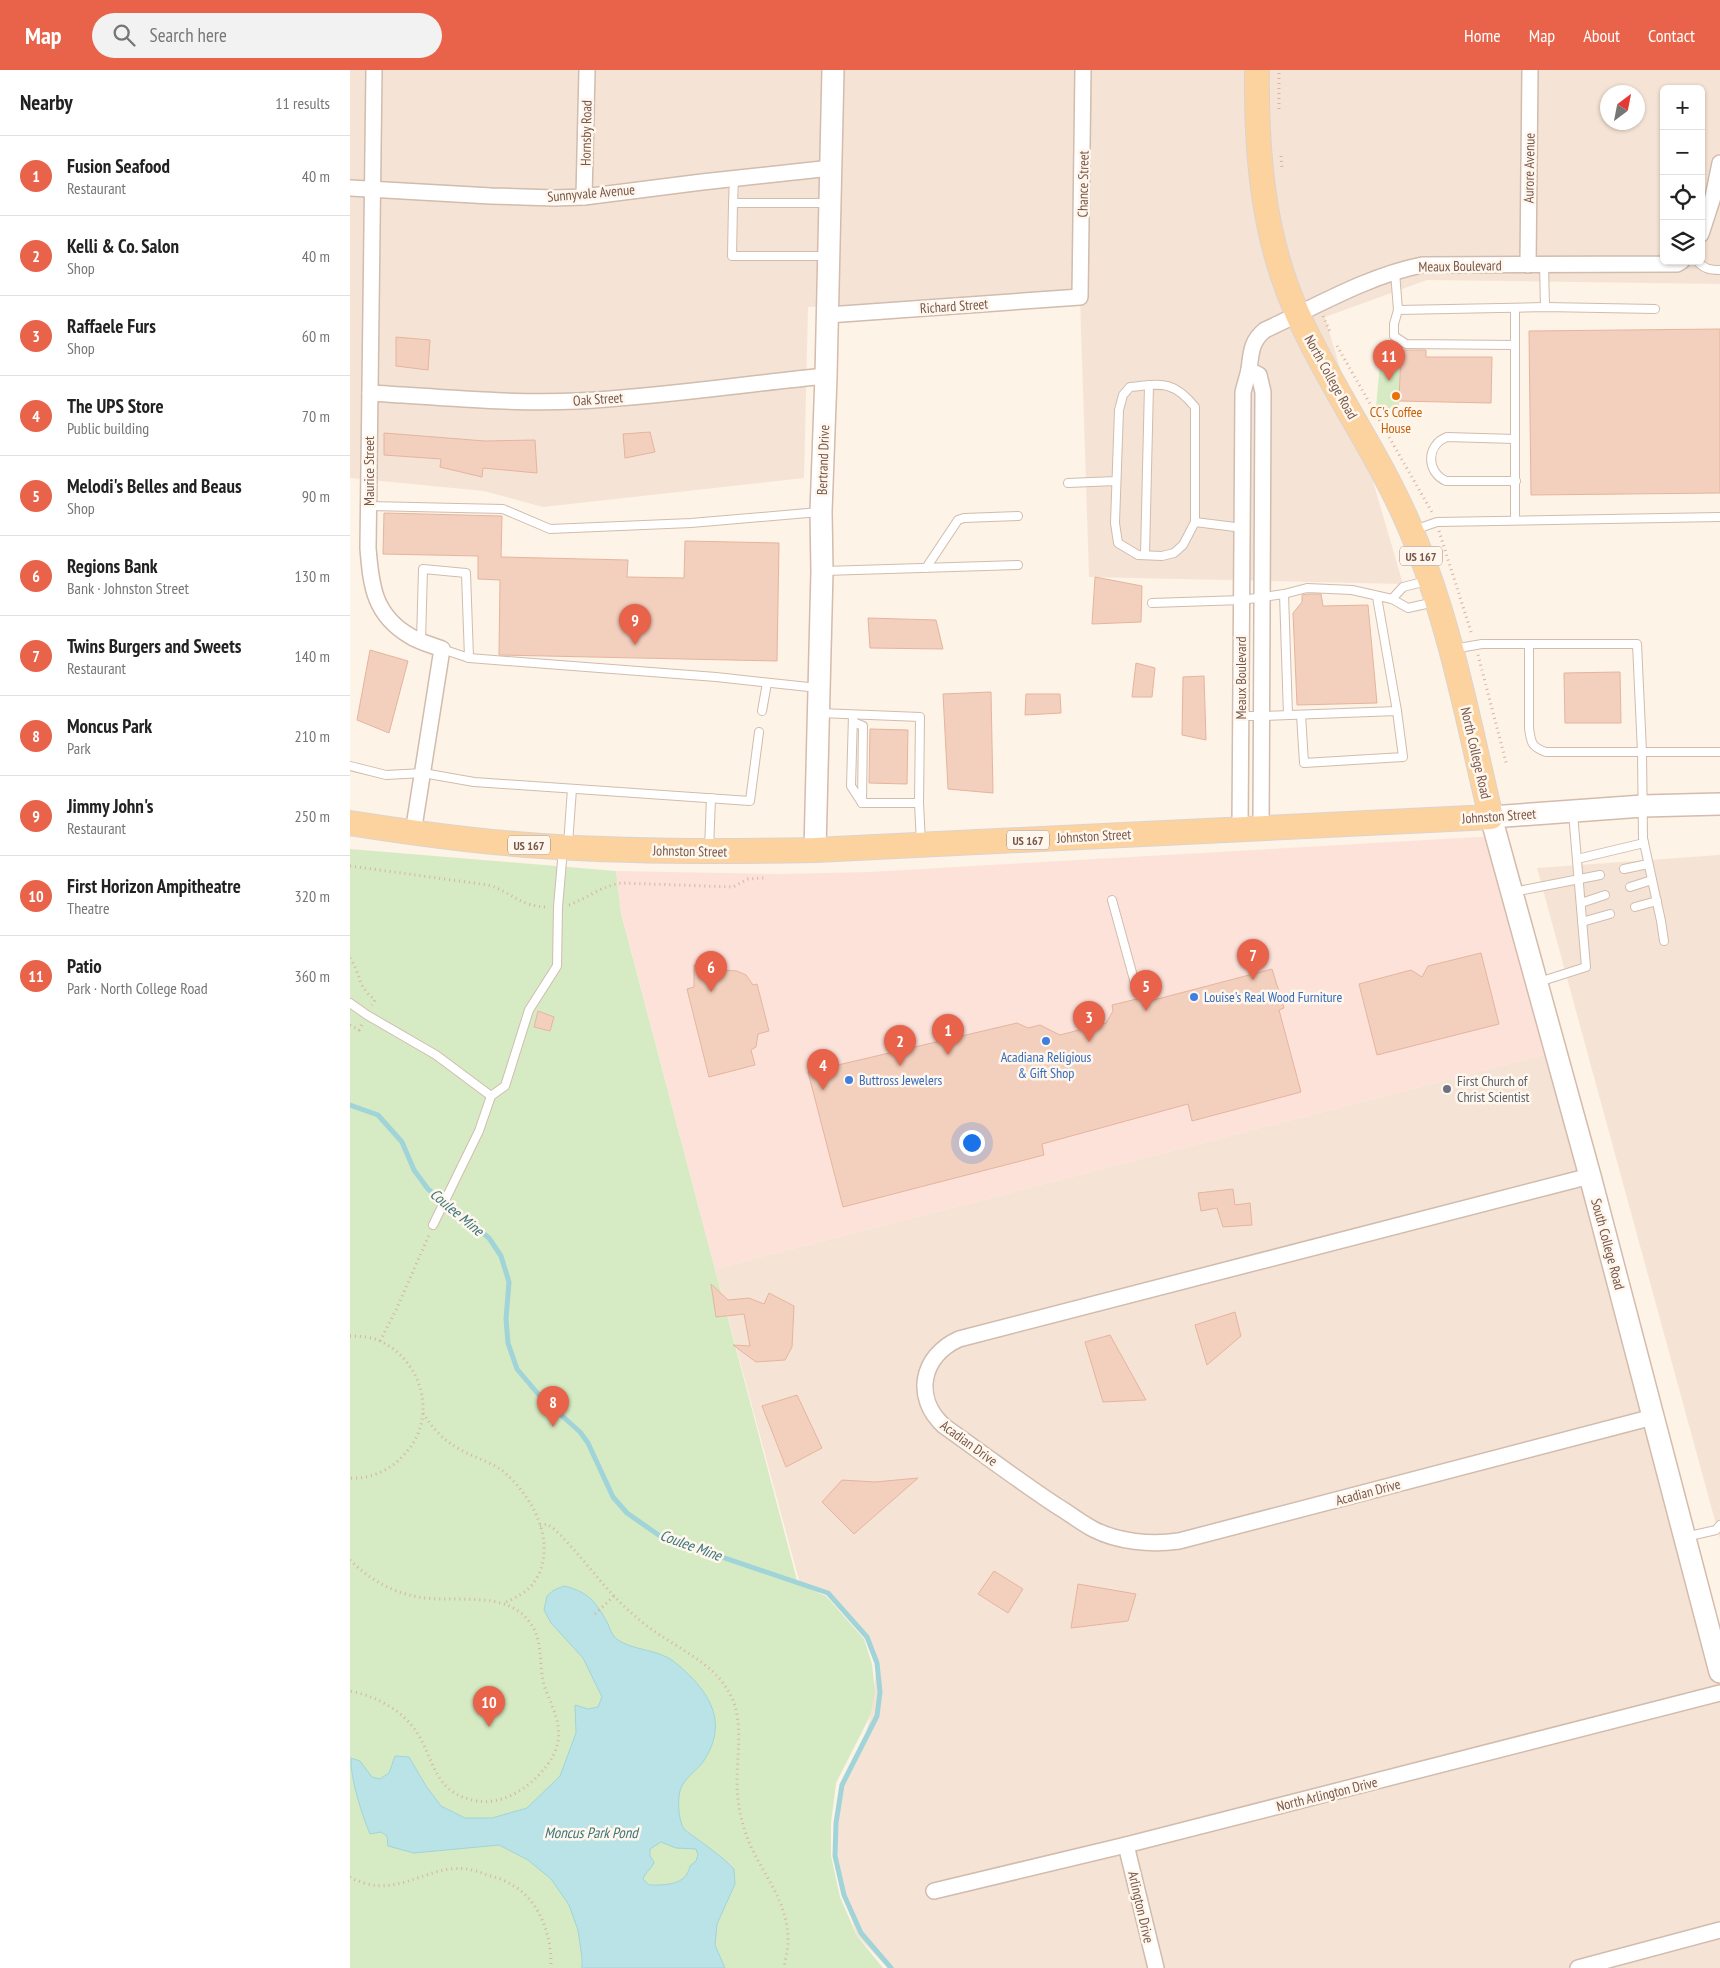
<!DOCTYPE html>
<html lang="en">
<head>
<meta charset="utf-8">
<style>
	:root { --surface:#fff; --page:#f2f2f2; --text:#222; --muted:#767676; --line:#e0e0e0; --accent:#e9634a }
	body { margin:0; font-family:"PT Sans Narrow",sans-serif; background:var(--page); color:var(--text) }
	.controls { position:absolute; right:15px; top:15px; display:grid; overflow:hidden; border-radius:8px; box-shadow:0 1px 4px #0004 }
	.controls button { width:45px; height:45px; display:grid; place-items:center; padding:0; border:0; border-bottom:1px solid var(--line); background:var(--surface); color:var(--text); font:25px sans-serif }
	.compass { position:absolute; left:1250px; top:15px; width:45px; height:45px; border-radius:50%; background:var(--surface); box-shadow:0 1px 4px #0004; rotate:32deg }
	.you { position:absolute; left:621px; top:1072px; width:18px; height:18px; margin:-12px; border:4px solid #fff; border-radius:50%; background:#1a73e8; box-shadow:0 0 0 8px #1a73e833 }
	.badge { display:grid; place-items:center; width:32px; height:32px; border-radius:50%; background:var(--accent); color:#fff; font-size:16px; font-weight:700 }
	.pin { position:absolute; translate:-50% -41px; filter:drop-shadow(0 1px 2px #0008) }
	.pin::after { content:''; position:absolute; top:26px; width:18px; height:15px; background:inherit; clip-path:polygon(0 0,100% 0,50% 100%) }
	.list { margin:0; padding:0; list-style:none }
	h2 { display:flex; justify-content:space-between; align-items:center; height:65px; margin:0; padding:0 20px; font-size:21px }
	h2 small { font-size:16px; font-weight:400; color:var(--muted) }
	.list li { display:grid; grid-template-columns:32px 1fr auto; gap:15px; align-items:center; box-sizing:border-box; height:80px; padding:0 20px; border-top:1px solid var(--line) }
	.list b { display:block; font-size:19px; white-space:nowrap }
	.list p { margin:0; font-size:16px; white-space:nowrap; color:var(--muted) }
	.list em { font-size:16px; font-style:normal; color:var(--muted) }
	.icon { flex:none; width:28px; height:28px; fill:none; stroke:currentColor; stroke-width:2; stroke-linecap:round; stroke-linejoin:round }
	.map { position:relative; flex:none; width:1370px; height:1898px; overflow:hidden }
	header { display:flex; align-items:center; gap:30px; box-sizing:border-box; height:70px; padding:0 25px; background:var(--accent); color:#fff }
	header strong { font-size:24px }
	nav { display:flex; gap:28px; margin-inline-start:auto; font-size:18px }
	.search { width:350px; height:45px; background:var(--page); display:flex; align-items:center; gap:12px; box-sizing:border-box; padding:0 18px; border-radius:28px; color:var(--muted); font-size:19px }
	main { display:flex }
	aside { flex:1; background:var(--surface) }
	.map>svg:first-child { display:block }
	.residential { fill:#f5e4d5; fill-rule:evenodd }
	.commercial { fill:#fde2da }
	.green { fill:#d6ebc4 }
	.water { fill:#bae3e7; stroke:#a0d4d9; fill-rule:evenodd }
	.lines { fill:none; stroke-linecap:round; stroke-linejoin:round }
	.stream { stroke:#a0d4d9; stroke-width:5 }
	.building { fill:#f3cfbd; stroke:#e6b49d }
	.lane-casing { stroke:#d1bcae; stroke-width:10 }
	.street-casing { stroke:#d1bcae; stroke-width:18 }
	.secondary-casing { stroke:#d4bbac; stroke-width:24 }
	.primary-casing { stroke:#dcd3d0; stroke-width:26 }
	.path { stroke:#d8b2a0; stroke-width:3; stroke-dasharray:1 4; stroke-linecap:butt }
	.lane { stroke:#fff; stroke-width:8 }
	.street { stroke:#fff; stroke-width:15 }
	.secondary { stroke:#fff; stroke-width:21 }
	.primary { stroke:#fcd39e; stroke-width:24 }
	.food-dot { fill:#e8710a; stroke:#fff7ed; stroke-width:2 }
	.shop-dot { fill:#3f7fe0; stroke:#fff7ed; stroke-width:2 }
	.worship-dot { fill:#6b7280; stroke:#fff7ed; stroke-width:2 }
	.labels { text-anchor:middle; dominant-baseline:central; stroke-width:5; stroke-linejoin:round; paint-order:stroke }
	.shield { fill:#fff7ed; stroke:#a0877b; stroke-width:1 }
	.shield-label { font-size:12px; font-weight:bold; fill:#77574a }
	.street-label { font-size:14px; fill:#77574a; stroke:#fff7ed }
	.food-label { font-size:14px; fill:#c56008; stroke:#fff7ed }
	.shop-label { font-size:14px; fill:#366cbe; stroke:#fff7ed; text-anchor:start }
	.worship-label { font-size:14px; fill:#5b616d; stroke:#fff7ed; text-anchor:start }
	.water-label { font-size:15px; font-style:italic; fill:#3d767c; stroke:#fff7ed }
</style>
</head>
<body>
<header>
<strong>Map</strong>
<div class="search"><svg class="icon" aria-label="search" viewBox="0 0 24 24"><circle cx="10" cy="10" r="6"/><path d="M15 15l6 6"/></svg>Search here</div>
<nav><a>Home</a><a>Map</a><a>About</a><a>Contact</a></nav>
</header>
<main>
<aside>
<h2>Nearby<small>11 results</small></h2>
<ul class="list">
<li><span class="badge">1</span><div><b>Fusion Seafood</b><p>Restaurant</p></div><em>40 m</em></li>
<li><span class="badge">2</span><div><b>Kelli &amp; Co. Salon</b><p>Shop</p></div><em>40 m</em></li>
<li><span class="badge">3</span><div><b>Raffaele Furs</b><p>Shop</p></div><em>60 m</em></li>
<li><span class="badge">4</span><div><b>The UPS Store</b><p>Public building</p></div><em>70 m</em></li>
<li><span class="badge">5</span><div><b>Melodi's Belles and Beaus</b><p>Shop</p></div><em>90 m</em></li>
<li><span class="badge">6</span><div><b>Regions Bank</b><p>Bank · Johnston Street</p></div><em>130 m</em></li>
<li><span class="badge">7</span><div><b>Twins Burgers and Sweets</b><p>Restaurant</p></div><em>140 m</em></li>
<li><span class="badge">8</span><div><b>Moncus Park</b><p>Park</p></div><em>210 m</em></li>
<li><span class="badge">9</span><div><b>Jimmy John's</b><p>Restaurant</p></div><em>250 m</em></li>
<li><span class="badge">10</span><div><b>First Horizon Ampitheatre</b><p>Theatre</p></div><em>320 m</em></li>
<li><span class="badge">11</span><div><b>Patio</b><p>Park · North College Road</p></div><em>360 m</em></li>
</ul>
</aside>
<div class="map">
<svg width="1370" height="1898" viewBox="0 0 1370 1898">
	<rect width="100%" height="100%" fill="#fdf3e6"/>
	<g class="residential">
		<path d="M0,0h1370v214l-293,-4 -102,37 78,267 -314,-7 -9,-280 -272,10 -4,171 -261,29 -59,-16 -134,-13zM1314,19h37v172h-37zM1258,22h30v30h-30z"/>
		<polygon points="1370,785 1370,1469 1187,798"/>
		<polygon points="1205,982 1370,1603 1370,1898 538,1898 507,1866 494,1825 485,1786 486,1753 492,1715 513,1674 521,1644 527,1593 517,1567 478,1523 450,1514 365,1199"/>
	</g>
	<polygon class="commercial" points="1146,766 1205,982 365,1199 271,842 266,801 430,804 520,802"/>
	<g class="green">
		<polygon points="1031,281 1050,284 1049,341 1026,338"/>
		<polygon points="0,779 266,801 271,843 448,1514 476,1526 514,1569 522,1594 525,1622 521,1644 486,1713 481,1753 481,1786 490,1827 507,1866 533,1898 0,1898"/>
	</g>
	<path class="water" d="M214,1516c25,6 32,16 44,38 2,6 5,13 10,16 19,12 40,8 59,24 32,27 53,58 26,98 -6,8 -18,16 -22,26 -4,9 -3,32 3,41 3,3 8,6 12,9 13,10 27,19 38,31l1,15 -18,40 -2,21 10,23h-143v-10l-4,-28 -9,-25 -18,-26 -23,-19 -29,-15 -85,8 -26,-7 -1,-10 -6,-4 -11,2c-8,-19 -20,-56 -19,-76l9,3 12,16 8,2 9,-6 6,-17 14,1 17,29 15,20 24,12h27l35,-10 33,-32 16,-43 -1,-28 13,4 10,-2 4,-10 -19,-39 -32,-35 -7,-13 3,-14 7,-6zM311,1772l15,6 20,1 2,6 -2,6 -6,5c-4,20 -25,19 -41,19l-6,-6c3,-8 9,-10 11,-17l-4,-6v-7z"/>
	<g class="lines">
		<polyline class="stream" points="0,1035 28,1045 52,1072 64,1100 78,1119 139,1168 151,1186 159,1212 156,1249 158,1273 167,1299 189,1325 230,1362 238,1373 263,1427 277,1443 310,1466 478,1523 517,1567 527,1593 530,1622 527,1646 492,1715 486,1753 485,1786 494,1825 511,1863 541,1898"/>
	</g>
	<g class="building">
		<polygon points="1370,259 1370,423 1181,425 1179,261"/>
		<polygon points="46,267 80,270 78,300 46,296"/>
		<polygon points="1051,280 1076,280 1076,287 1142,287 1141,333 1049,331"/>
		<polygon points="300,362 305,382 275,388 273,364"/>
		<polygon points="34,363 135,371 185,370 187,403 133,398 132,407 90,397 91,389 34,385"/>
		<polygon points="34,443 152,446 151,487 278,490 277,507 334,508 335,471 429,473 427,591 149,585 150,510 128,509 128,486 33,484"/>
		<polygon points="745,507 792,516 791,552 742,554"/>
		<polygon points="958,524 971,524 973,536 1018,535 1027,633 947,635 943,543 952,532 952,525"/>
		<polygon points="518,548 586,550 593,579 520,578"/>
		<polygon points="20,580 58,591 39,663 7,650"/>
		<polygon points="786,593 805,598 802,627 782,627"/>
		<polygon points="1270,602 1271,653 1215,653 1214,603"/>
		<polygon points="854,606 856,670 832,665 833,607"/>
		<polygon points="641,622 643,723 598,719 593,624"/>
		<polygon points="676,624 710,624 711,643 675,645"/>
		<polygon points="520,659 558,660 557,714 519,713"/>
		<polygon points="1131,883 1149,954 1027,985 1009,914 1061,900 1072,907 1078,896"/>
		<polygon points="344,895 359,896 360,899 387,901 396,905 403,915 407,914 419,961 408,964 406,977 401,980 405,995 359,1007 337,919 344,917"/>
		<polygon points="922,899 934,938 929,940 951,1022 842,1051 838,1034 692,1074 694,1085 493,1137 458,1002 667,953 678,958 690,955 710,965 756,953 763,941 762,935 795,927 796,932"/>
		<polygon points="188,941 204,947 200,961 184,957"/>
		<polygon points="883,1119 885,1135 900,1133 902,1155 873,1157 867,1138 851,1141 848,1123"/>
		<polygon points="361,1214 378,1230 399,1228 414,1234 419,1223 444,1236 442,1277 435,1290 406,1292 383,1275 400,1276 394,1244 366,1247"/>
		<polygon points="885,1242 891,1266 857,1295 845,1255"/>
		<polygon points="760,1265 796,1330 753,1332 735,1272"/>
		<polygon points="447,1325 472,1378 436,1397 412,1336"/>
		<polygon points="568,1408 504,1464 472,1432 492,1410 525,1412"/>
		<polygon points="644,1501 673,1519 658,1543 628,1524"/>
		<polygon points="728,1514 786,1524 778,1551 721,1558"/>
	</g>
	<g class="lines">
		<g class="lane-casing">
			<g id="lane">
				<polyline points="383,133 384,108"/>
				<polyline points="477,186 382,186 383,133 478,133"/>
				<path d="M1347,191c7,8 13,9 23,9"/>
				<polyline points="1194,195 1195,237"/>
				<polyline points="1045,202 1048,240 1044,254 1044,266 1056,274 1165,275"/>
				<polyline points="1048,240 1195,237 1305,239"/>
				<path d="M1165,369l-68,-2c-21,8 -21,35 -1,44h70"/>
				<polyline points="718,413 766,411"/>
				<polyline points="19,436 153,439 200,459 341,453 469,442"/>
				<polyline points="1165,450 1165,238"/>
				<path d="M845,452l-12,23 -9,8 -12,3 -24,-1 -20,-12 -3,-20 4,-113 4,-15 7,-8c32,-3 43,-7 65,20v115l48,6"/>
				<polyline points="1064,460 1087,452 1370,447"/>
				<polyline points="795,485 799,315"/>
				<polyline points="576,498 608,450 614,448 668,446"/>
				<polyline points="474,501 668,495"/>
				<polyline points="934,524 938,645"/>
				<polyline points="1042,529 1053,517 1077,511"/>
				<polyline points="802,533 892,530 934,524 957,518 1002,520 1042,529 1058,538 1085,532"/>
				<polyline points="71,571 73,499 116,503 119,588"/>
				<path d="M1179,574v84c2,14 2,19 17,24h174"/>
				<polyline points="92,579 119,588 366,607 468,618"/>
				<polyline points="1103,579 1132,574 1287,574 1292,682 1293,768 1311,851 1314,871"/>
				<polyline points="412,641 417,613"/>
				<polyline points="470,643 570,647 569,733"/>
				<polyline points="503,645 501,716 512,733"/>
				<polyline points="951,645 954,693 1053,687 1047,641"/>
				<polyline points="891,646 912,646 1047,641 1027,527"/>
				<polyline points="503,652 513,656 512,733"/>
				<polyline points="0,696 36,705 73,703 124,712 400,731 409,662"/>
				<polyline points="512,733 569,733 571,773"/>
				<polyline points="218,774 222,719"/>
				<polyline points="359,779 361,728"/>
				<polyline points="1227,789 1294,773"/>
				<polyline points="1274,799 1298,794"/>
				<polyline points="1280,817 1302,810"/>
				<polyline points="1163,822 1250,805"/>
				<polyline points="762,830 786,917"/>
				<polyline points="1231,833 1255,825"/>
				<polyline points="1285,837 1307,831"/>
				<polyline points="1232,852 1260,844"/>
				<polyline points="1189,912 1236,897 1223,743"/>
				<polyline points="0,933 17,945 86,985 141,1026"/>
				<polyline points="83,1155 129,1061 141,1026 155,1016 179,940 207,896 208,837 213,779"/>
				<polyline points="1335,1467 1366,1460 1370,1455"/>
			</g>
		</g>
		<g class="street-casing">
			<g id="street">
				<path d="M24,0l-6,478c3,38 6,67 42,88 9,6 22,9 32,13l-29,184"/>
				<polyline points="0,118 141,126 204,128 234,127 352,112 481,98"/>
				<polyline points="234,127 237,0"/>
				<polyline points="1351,164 1363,127 1370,93"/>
				<polyline points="1178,195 1180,0"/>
				<polyline points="478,245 730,227 733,0"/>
				<path d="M20,323c69,4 138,11 207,8 83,-4 166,-17 249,-25"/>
				<polyline points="890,759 893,322 899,300"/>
				<path d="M911,759l2,-437 -4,-17 -10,-5c2,-17 2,-29 16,-40 50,-23 102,-54 157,-65l255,-1 5,-3"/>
				<path d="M1240,1106l-631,163c-38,17 -46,59 -15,87 38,27 75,55 113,80 12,7 23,16 36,23 25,13 58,16 86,12l474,-124"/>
				<polyline points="776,1775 806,1898"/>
				<polyline points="584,1821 776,1775 1370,1623"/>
				<polyline points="1228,1898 1370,1860"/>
			</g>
		</g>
		<g class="secondary-casing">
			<g id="secondary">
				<polyline points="1370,734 1293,736 1141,747 1240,1106 1370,1602"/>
				<polyline points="465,780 472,501 471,442 476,306 483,0"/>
			</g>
		</g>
		<g class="primary-casing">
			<path id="primary" d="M0,753c64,10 128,19 192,23 91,6 182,6 273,4l676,-33c-23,-96 -41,-196 -80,-287 -31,-75 -80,-141 -113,-215 -35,-77 -42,-161 -41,-245"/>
		</g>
		<g class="path">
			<polyline points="929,39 929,0"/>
			<polyline points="931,86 932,99"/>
			<polyline points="973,246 981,264"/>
			<polyline points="987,276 1083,444"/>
			<polyline points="1089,461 1122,565"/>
			<polyline points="1128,585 1157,696"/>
			<path d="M0,796l138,19c24,7 32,22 60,22"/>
			<path d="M219,835c18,-7 33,-19 52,-22l112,4 15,-8 16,-1"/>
			<path d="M0,888c12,18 6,27 25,42l-3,5"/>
			<polyline points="0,955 9,960 12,954"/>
			<path d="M0,1266c10,0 21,1 30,5 39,18 56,68 32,104 -8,11 -17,20 -29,26 -10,5 -22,8 -33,7"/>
			<polyline points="30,1271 46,1240 79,1165"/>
			<path d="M73,1343c15,24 29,34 55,45 9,4 19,8 27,15 29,25 53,72 30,108 -7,11 -20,17 -31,22"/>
			<path d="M190,1456l7,-2 6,4c27,25 47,56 74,81 11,10 23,20 36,28 29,19 61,34 72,69 7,26 2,50 2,76 0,18 3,35 9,52 13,38 43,65 42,108 0,8 -3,18 -4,26"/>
			<path d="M0,1490c19,19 41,32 68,37 36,7 89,-9 113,27 14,20 6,48 16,69 15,35 19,53 -9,83 -15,15 -38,29 -61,25 -44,-8 -41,-39 -61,-70 -15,-22 -41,-35 -66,-40"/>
			<polyline points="245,1544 264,1526"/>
			<path d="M0,1807c4,3 9,4 14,6 32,10 56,-10 86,-14 14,-2 25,1 37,6 9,2 18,5 25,10 29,16 40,53 39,83"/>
		</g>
		<use href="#lane" class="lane"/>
		<use href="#street" class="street"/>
		<use href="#secondary" class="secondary"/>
		<use href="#primary" class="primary"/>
	</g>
	<circle class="food-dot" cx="1046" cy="326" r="5"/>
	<g class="shop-dot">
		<circle cx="844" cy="927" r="5"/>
		<circle cx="696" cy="971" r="5"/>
		<circle cx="499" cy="1010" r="5"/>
	</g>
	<circle class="worship-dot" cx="1097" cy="1019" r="5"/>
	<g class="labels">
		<g class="shield">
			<rect x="1050" y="476.5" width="42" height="19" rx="4"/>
			<rect x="657" y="760.5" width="42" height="19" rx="4"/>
			<rect x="158" y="765.5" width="42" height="19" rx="4"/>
		</g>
		<g class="shield-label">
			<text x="1071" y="486">US 167</text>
			<text x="678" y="770">US 167</text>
			<text x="179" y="775">US 167</text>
		</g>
		<g class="street-label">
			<text transform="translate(236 63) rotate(-89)">Hornsby Road</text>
			<text transform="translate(1179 98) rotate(-89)">Aurore Avenue</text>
			<text transform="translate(733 114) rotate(-89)">Chance Street</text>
			<text transform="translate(241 123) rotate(-5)">Sunnyvale Avenue</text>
			<text transform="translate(1110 196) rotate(-1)">Meaux Boulevard</text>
			<text transform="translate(604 236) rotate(-4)">Richard Street</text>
			<text transform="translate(981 307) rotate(61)">North College Road</text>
			<text transform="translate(248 329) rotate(-4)">Oak Street</text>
			<text transform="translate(473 390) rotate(-88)">Bertrand Drive</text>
			<text transform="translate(19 401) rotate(-90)">Maurice Street</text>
			<text transform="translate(891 608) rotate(-90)">Meaux Boulevard</text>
			<text transform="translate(1126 683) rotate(77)">North College Road</text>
			<text transform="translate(1149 746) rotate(-4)">Johnston Street</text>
			<text transform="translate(744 766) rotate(-3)">Johnston Street</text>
			<text transform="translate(340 781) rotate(1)">Johnston Street</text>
			<text transform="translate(1258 1174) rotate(75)">South College Road</text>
			<text transform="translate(619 1373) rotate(36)">Acadian Drive</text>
			<text transform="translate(1018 1422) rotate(-15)">Acadian Drive</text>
			<text transform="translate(977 1724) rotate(-14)">North Arlington Drive</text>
			<text transform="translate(791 1837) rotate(77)">Arlington Drive</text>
		</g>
		<g class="food-label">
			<text x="1046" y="342">CC's Coffee<tspan x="1046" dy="16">House</tspan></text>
		</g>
		<g class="shop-label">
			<text x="854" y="927">Louise's Real Wood Furniture</text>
			<text x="696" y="987" text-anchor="middle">Acadiana Religious<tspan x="696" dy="16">&amp; Gift Shop</tspan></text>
			<text x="509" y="1010">Buttross Jewelers</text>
		</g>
		<g class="worship-label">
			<text x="1107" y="1011">First Church of<tspan x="1107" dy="16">Christ Scientist</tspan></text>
		</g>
		<g class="water-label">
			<text transform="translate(107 1142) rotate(40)">Coulee Mine</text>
			<text transform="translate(341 1475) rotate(20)">Coulee Mine</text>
			<text x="241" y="1762">Moncus Park Pond</text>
		</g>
	</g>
</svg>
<div class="controls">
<button>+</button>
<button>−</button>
<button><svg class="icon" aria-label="locate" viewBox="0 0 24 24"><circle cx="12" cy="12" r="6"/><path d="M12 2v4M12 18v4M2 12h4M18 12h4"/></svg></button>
<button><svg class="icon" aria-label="layers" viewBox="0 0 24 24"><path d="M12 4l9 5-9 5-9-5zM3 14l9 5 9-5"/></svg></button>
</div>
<svg class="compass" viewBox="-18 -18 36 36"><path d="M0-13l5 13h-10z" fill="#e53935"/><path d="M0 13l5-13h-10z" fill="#767676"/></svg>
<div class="you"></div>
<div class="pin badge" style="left:598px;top:985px">1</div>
<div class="pin badge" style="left:550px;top:996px">2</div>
<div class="pin badge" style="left:739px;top:972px">3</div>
<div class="pin badge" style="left:473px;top:1020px">4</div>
<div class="pin badge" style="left:796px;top:941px">5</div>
<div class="pin badge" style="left:361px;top:922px">6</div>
<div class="pin badge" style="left:903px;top:910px">7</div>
<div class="pin badge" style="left:203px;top:1357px">8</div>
<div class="pin badge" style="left:285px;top:575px">9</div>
<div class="pin badge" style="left:139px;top:1657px">10</div>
<div class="pin badge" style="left:1039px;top:311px">11</div>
</div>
</main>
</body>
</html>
